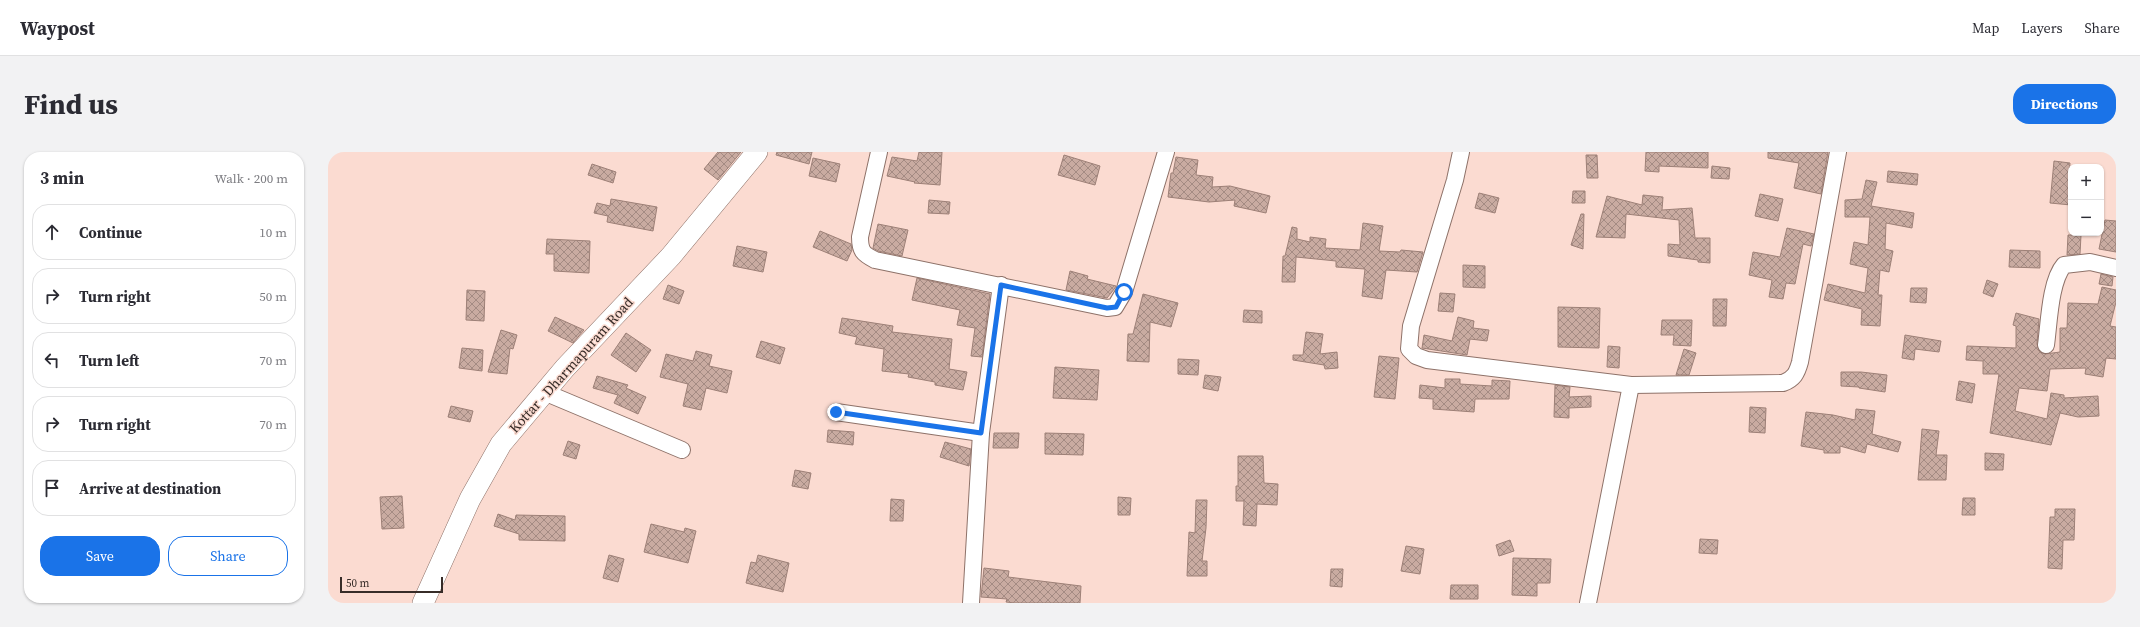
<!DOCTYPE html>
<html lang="en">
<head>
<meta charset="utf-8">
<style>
	:root { --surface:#fff; --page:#f2f2f3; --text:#2b2b33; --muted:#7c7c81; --line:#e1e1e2; --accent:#1a73e8 }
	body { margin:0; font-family:"Source Serif 4",serif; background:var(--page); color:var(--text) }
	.controls { position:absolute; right:12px; top:12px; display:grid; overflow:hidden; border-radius:8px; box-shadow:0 1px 3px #0004 }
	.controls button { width:36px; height:36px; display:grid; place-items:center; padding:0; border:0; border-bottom:1px solid var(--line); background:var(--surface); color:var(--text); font:20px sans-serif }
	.scale { position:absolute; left:12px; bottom:10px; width:103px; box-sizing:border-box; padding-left:4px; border:2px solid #372c28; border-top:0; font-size:11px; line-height:14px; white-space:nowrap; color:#372c28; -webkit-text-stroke:3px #fbdbd1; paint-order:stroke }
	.stop { position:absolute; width:12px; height:12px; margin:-9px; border:3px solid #1a73e8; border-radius:50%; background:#fff }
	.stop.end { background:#1a73e8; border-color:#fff; box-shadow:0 1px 4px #0008 }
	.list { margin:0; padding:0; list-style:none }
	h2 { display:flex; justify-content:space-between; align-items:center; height:52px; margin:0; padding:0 16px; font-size:17px }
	h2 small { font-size:13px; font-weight:400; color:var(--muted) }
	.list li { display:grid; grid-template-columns:26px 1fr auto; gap:12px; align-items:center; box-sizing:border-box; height:56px; margin:0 8px 8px; padding:0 8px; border:1px solid var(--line); border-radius:16px }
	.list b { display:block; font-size:15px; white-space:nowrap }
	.list em { font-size:13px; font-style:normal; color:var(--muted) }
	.actions { display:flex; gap:8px; padding:12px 16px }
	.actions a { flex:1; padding:9px 0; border:1px solid var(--accent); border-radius:16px; text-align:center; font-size:14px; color:var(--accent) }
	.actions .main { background:var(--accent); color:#fff }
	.icon { flex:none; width:22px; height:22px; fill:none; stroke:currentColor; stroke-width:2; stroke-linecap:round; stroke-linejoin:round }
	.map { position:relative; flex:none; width:1788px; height:451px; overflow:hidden; border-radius:16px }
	header { display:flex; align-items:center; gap:24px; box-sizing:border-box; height:56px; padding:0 20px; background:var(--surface); border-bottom:1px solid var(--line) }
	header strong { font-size:19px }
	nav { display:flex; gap:22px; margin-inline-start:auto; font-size:14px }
	.intro { display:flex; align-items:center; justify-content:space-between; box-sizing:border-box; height:96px; padding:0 24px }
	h1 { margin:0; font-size:28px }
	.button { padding:10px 18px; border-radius:16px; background:var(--accent); color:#fff; font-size:14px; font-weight:700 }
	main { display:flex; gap:24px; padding:0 24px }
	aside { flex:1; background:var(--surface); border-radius:16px; box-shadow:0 1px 3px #0004 }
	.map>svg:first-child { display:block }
	.building { fill:url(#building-cross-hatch); stroke:#9d8077 }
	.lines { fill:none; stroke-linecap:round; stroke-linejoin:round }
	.minor-casing { stroke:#8e7269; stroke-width:18 }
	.major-casing { stroke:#8e7269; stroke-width:22 }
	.minor { stroke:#fff; stroke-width:16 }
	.major { stroke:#fff; stroke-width:21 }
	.route { stroke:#1a73e8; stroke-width:5 }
	.labels { text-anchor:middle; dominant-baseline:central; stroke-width:3; stroke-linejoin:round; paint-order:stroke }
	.street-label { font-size:14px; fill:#372c28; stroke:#fbdbd1 }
</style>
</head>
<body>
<header>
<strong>Waypost</strong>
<nav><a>Map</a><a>Layers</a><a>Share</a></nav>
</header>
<div class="intro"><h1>Find us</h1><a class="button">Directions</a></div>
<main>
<aside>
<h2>3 min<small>Walk · 200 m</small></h2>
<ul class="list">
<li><svg class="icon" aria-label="ahead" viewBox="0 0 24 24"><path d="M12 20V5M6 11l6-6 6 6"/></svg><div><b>Continue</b></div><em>10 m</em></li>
<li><svg class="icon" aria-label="right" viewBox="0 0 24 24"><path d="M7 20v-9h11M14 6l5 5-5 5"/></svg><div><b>Turn right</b></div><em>50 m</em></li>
<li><svg class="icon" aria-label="left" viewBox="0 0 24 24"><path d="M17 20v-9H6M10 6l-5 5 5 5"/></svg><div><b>Turn left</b></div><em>70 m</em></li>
<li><svg class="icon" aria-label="right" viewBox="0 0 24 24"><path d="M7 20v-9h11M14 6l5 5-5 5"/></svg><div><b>Turn right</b></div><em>70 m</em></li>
<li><svg class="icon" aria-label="arrive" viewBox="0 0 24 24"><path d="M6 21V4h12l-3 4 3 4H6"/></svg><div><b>Arrive at destination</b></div></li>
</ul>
<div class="actions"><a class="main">Save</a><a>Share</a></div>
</aside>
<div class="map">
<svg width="1788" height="451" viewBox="0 0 1788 451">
	<defs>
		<pattern id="building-cross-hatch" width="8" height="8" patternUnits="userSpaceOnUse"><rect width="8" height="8" fill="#c9aba1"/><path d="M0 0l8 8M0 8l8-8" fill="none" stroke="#a48b83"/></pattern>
	</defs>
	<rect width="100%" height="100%" fill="#fbdbd1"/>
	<g class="building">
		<polygon points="390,0 413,0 390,28 376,17"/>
		<polygon points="449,0 484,0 481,12 448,3"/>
		<polygon points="591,0 614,0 612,33 586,31 587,30 559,24 564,5 589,9"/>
		<polygon points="1318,0 1380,0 1380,16 1331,14 1331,20 1317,19"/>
		<polygon points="1440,0 1500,0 1493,42 1466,36 1471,11 1440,6"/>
		<polygon points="736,3 772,14 767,33 730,23"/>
		<polygon points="1258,3 1269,3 1270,26 1259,26"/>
		<polygon points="848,5 870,8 868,23 885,25 884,35 902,34 942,44 938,61 906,54 907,48 881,50 840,45 843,21 845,21"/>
		<polygon points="485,6 512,12 508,30 481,24"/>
		<polygon points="1726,9 1742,11 1741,23 1743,23 1743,53 1722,51"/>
		<polygon points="264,12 288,20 285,31 260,23"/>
		<polygon points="1384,14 1402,16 1401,27 1383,26"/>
		<polygon points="1560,19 1590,22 1589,33 1559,30"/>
		<polygon points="1538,28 1549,30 1543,54 1586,61 1584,76 1558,71 1557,97 1565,99 1561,120 1552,118 1550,143 1554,143 1552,174 1533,173 1534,157 1496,148 1500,132 1537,141 1540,116 1522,112 1526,90 1540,93 1542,65 1517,65 1517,48 1534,47"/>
		<polygon points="1245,39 1257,39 1257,51 1244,51"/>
		<polygon points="1151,41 1171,46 1167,61 1147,56"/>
		<polygon points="1432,42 1455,47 1450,69 1427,64"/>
		<polygon points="1315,43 1335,45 1334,58 1364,56 1367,86 1382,86 1382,111 1370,110 1370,108 1340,104 1340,92 1352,93 1351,68 1298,62 1297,86 1268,85 1279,44 1314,53"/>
		<polygon points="283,47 329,55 325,79 279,70 280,64 266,61 269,51 282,54"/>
		<polygon points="601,48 622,50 621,62 600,61"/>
		<polygon points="1253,62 1256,62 1255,97 1243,93"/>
		<polygon points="1777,68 1788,69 1788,100 1771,97"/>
		<polygon points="1035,71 1055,74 1051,99 1072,100 1073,98 1095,100 1089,120 1058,118 1054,147 1034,144 1037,117 1008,115 1008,109 968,105 967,130 954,130 955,104 957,104 964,75 969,76 969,87 982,90 982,85 998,87 997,96 1032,98"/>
		<polygon points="550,72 580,78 574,104 550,99 545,96"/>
		<polygon points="1459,76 1486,82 1483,94 1475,92 1467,132 1458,131 1455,147 1441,145 1444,128 1421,123 1425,100 1452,105"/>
		<polygon points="492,79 523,92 524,98 519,109 485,95"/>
		<polygon points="1740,83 1753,83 1752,102 1739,103"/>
		<polygon points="219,87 262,89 261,121 226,119 226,102 218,102"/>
		<polygon points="409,94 439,100 435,120 405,114"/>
		<polygon points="1682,98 1712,99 1712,116 1681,115"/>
		<polygon points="1135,113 1157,114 1157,136 1135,135"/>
		<polygon points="742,119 760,124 759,127 788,134 787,136 779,146 738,138"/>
		<polygon points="1773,122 1785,125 1784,134 1771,132"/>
		<polygon points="589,126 662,142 654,205 643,204 647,176 629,173 632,158 584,148"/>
		<polygon points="1659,128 1670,132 1665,145 1655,141"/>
		<polygon points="340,133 356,139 351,152 335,147"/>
		<polygon points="1774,135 1788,138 1788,150 1782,174 1788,175 1788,207 1778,206 1775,225 1757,222 1758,216 1722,217 1719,239 1691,236 1687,259 1719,267 1723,241 1736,243 1736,246 1770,244 1771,264 1750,265 1732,261 1723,293 1662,281 1671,222 1655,222 1655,209 1638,208 1639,194 1688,196 1688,174 1685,173 1688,161 1711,167 1709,192 1712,200 1717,202 1732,200 1732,176 1739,176 1740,151 1770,152"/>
		<polygon points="1583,136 1599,136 1598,151 1582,150"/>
		<polygon points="139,138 157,139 156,169 138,168"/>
		<polygon points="1112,141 1127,142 1125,160 1110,159"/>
		<polygon points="815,142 850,151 843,175 822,170 821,210 799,209 800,182 805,182"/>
		<polygon points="1385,147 1399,147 1398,174 1385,174"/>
		<polygon points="1230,155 1272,156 1271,196 1230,195"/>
		<polygon points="916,158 934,159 934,171 915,170"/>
		<polygon points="227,165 256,178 245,191 220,179"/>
		<polygon points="1130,165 1146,169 1145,176 1161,178 1159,189 1142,187 1139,203 1094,196 1096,183 1124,189"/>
		<polygon points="514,166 565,174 564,180 624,187 621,217 639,220 635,238 607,233 607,230 580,225 581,222 554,219 556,197 527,192 529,185 511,181"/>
		<polygon points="1334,168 1364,168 1363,194 1345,193 1346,183 1333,183"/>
		<polygon points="173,178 189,183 185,197 182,196 179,222 160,220"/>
		<polygon points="978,180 995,182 992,202 1009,200 1010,216 997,217 996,213 965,208 965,203 975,203"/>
		<polygon points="298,181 323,198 308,220 283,203"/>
		<polygon points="1577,183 1613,189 1611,200 1587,197 1586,208 1574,206"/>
		<polygon points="433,189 457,196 452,212 428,205"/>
		<polygon points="1280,194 1292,195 1291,216 1279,215"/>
		<polygon points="134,196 155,198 154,219 131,216"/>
		<polygon points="1356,197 1368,201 1361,223 1348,223"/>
		<polygon points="368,199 384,203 381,214 404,219 399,241 378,236 373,258 355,254 360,232 332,225 338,202 365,209"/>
		<polygon points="1051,204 1071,206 1067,247 1046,245"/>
		<polygon points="850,207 871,208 870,223 850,222"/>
		<polygon points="727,215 771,218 769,248 725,246"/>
		<polygon points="1513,220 1533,220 1559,223 1557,240 1531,236 1531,235 1513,234"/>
		<polygon points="877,223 893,225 890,239 875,236"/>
		<polygon points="269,224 300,233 298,236 318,245 310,262 286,251 290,243 265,236"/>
		<polygon points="1117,227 1132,227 1132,232 1164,234 1164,228 1182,229 1181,247 1147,247 1146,260 1105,257 1105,247 1091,246 1092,233 1117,236"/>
		<polygon points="1631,229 1647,232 1644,251 1628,248"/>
		<polygon points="1227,233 1242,235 1241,245 1263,244 1263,255 1241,256 1241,266 1226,265"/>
		<polygon points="123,254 145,259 142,270 120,265"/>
		<polygon points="1422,255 1438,256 1437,281 1421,280"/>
		<polygon points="1528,257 1547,259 1544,282 1573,290 1570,300 1539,292 1537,301 1512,294 1512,301 1496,301 1496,298 1473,294 1478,260 1505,263 1527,268"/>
		<polygon points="1594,277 1611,279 1608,303 1619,303 1618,328 1590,328"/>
		<polygon points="500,278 526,280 525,293 499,290"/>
		<polygon points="666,281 691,281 690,296 665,296"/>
		<polygon points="717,281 756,282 755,303 717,302"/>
		<polygon points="240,289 252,293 248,307 235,303"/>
		<polygon points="617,290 643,297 641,314 612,305"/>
		<polygon points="1657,301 1676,302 1675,318 1657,318"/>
		<polygon points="910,304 935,304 936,331 950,332 949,353 929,352 928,374 915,373 916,349 908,349 908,334 910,334"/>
		<polygon points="467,318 483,321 480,337 464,334"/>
		<polygon points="74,344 76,376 54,377 52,345"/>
		<polygon points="790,345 803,346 802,363 790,363"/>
		<polygon points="1635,346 1647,346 1647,363 1634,363"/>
		<polygon points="563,347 576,348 575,369 562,369"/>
		<polygon points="868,348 879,348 878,376 874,409 879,409 879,424 859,424 861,380 867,381"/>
		<polygon points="1727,357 1747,357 1746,388 1735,388 1734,417 1720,416 1722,365 1727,365"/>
		<polygon points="170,362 187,368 188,363 237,364 237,389 191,388 191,382 166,374"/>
		<polygon points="323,372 356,380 357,376 368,379 360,411 316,400"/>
		<polygon points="1372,387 1390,388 1389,402 1371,401"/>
		<polygon points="1182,388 1186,399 1171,404 1168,393"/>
		<polygon points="1078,394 1096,397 1092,422 1073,419"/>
		<polygon points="281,403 296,407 290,430 275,426"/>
		<polygon points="430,403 461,411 455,440 418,431 423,410 428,411"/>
		<polygon points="1185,406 1223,407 1222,431 1209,431 1209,444 1184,443"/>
		<polygon points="656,416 681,419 680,425 753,434 752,451 687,451 678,450 679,447 653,445"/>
		<polygon points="1003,417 1015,417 1014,435 1002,434"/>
		<polygon points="1123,433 1150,433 1150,447 1122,447"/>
	</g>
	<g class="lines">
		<g class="minor-casing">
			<g id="minor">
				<path d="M551,0l-19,85c0,14 3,17 15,23l232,48 8,-1 9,-15 42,-140"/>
				<polyline points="1133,0 1127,28 1083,174 1081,197 1088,204 1099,208 1303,233 1260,451"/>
				<path d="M1718,193c3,-21 4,-64 18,-80l26,-3 26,6"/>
				<path d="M1303,233l152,-2c11,-4 14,-10 17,-21l38,-210"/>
				<polyline points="216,240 354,298"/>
				<polyline points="508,260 653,281"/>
				<polyline points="643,451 653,281 673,133"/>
			</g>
		</g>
		<g class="major-casing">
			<polyline id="major" points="95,451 142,347 173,292 237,216 343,104 429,0"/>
		</g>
		<use href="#minor" class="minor"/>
		<use href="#major" class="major"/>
	</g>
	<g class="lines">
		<polyline class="route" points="508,260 653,281 673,133 779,156 788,155 796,140"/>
	</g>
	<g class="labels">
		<g class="street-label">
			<text transform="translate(243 213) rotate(-48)">Kottar - Dharmapuram Road</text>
		</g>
	</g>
</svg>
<div class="controls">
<button>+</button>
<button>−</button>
</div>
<div class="scale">50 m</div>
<div class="stop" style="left:796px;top:140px"></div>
<div class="stop end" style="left:508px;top:260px"></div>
</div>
</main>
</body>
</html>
